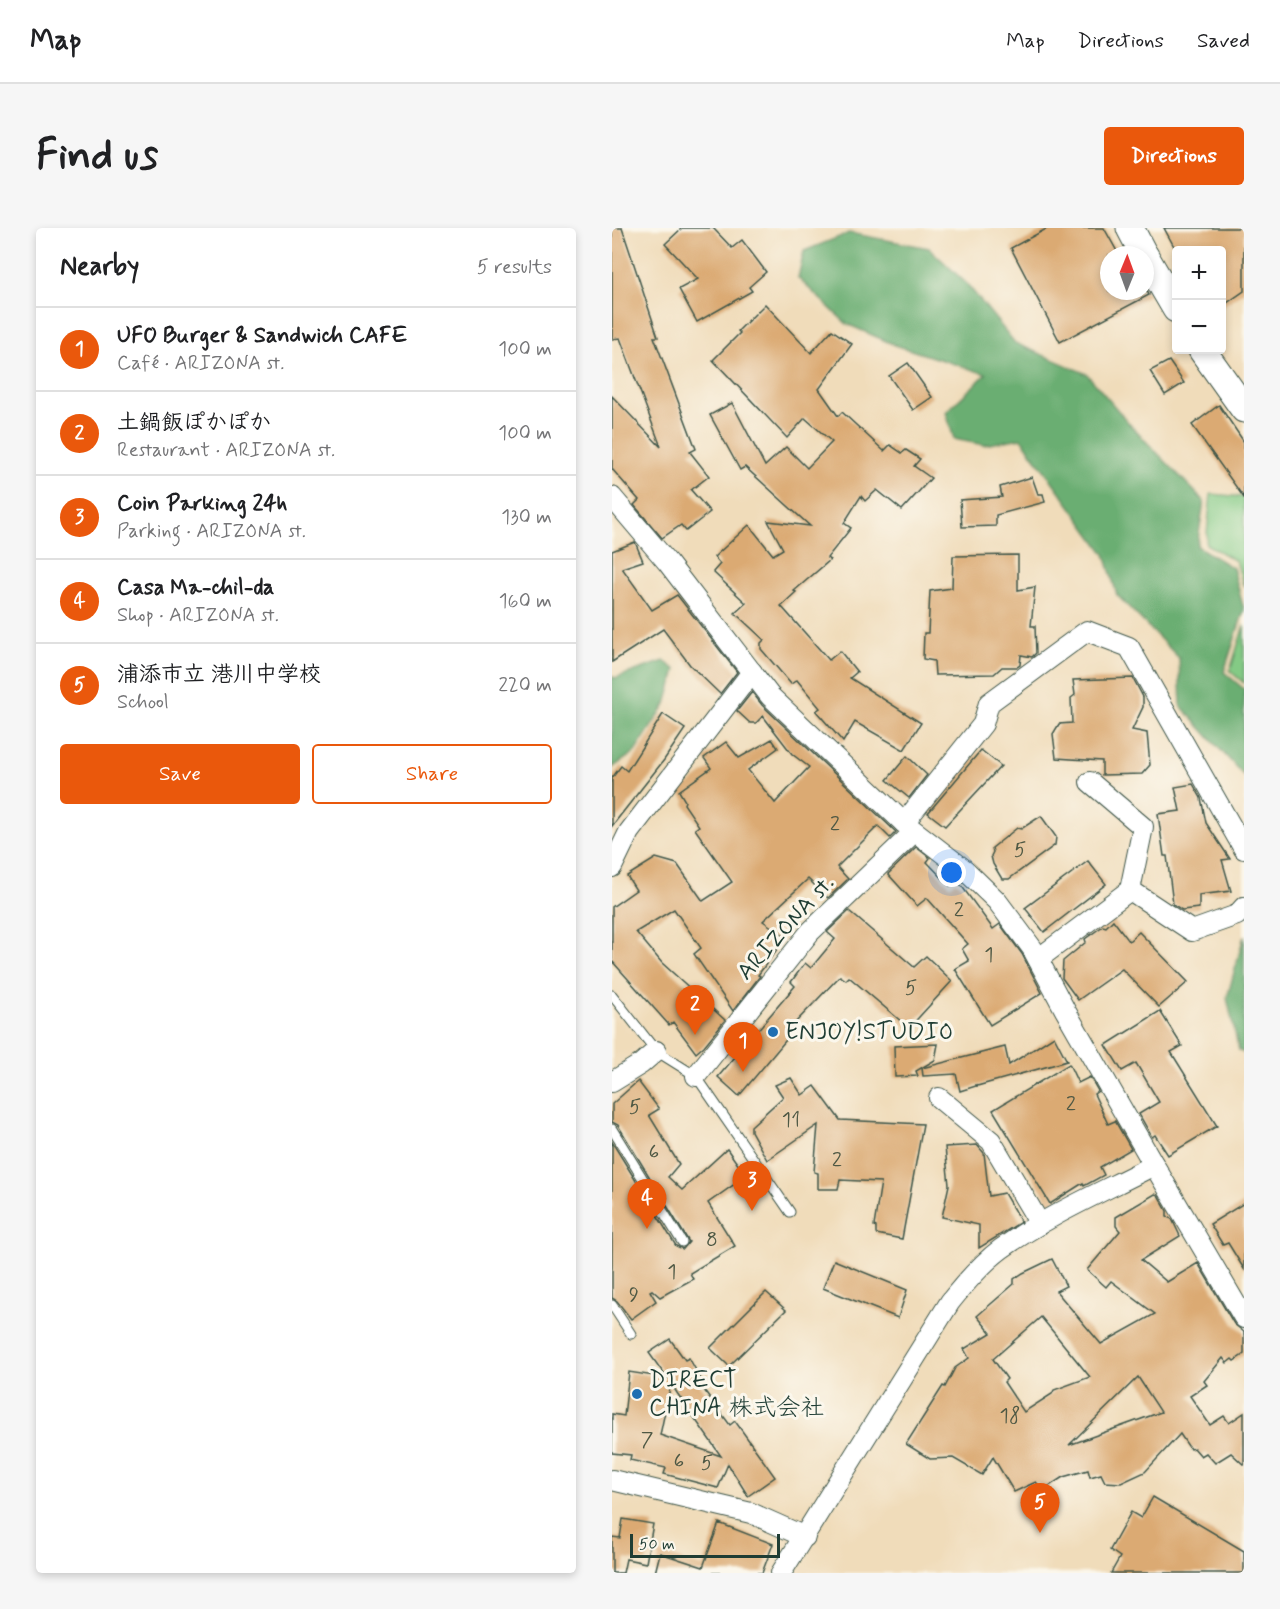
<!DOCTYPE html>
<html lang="en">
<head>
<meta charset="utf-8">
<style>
	:root { --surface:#fff; --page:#f6f6f6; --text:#202124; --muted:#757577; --line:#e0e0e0; --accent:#ea580c }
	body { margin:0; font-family:Mynerve,"Klee One",sans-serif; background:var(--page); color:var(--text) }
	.controls { position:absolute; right:18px; top:18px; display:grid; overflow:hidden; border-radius:6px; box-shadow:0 3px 9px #0003 }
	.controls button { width:54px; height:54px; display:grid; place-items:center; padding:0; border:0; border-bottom:2px solid var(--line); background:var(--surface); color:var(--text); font:30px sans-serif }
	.compass { position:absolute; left:488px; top:18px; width:54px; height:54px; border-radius:50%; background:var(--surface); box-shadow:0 3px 9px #0003; rotate:1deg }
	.scale { position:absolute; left:18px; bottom:15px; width:150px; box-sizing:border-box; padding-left:6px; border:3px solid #1f3d34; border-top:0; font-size:16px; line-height:21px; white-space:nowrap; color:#1f3d34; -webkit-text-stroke:4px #fbf7ec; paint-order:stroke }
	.you { position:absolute; left:340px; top:645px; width:21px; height:21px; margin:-15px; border:4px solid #fff; border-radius:50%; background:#1a73e8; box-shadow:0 0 0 9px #1a73e833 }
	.badge { display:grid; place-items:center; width:39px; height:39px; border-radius:50%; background:var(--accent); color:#fff; font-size:20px; font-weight:700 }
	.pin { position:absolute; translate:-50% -50px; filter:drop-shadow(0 2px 3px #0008) }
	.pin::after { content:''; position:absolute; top:32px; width:21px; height:18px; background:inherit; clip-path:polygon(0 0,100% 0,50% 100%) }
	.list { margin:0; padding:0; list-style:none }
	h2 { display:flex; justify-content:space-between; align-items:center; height:78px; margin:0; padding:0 24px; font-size:26px }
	h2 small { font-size:20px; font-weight:400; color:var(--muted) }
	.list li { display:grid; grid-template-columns:39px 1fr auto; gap:18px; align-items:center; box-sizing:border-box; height:84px; padding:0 24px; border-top:2px solid var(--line) }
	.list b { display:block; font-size:22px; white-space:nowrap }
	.list p { margin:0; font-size:20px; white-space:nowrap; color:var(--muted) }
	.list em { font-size:20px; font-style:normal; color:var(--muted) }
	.actions { display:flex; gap:12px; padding:18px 24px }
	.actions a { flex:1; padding:14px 0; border:2px solid var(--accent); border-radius:6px; text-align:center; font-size:21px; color:var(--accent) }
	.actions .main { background:var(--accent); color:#fff }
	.map { position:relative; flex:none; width:632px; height:1345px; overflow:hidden; border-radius:6px }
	header { display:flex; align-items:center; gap:36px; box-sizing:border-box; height:84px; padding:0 30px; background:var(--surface); border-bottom:2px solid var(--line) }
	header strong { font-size:28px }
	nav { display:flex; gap:33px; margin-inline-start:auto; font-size:21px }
	.intro { display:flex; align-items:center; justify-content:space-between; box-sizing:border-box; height:144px; padding:0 36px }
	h1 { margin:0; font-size:42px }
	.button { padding:15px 27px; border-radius:6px; background:var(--accent); color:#fff; font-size:21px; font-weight:700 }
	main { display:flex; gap:36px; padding:0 36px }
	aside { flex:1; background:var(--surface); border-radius:6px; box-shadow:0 3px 9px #0003 }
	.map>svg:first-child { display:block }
	.green { fill:#84ca85; stroke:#52845c; stroke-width:1.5 }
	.forest { fill:#6bae72; stroke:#457653; stroke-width:1.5 }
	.building { fill:#dbaa73; fill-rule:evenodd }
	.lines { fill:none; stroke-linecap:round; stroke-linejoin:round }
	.lane-casing { stroke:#3e5548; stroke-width:11 }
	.street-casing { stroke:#3e5548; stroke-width:22 }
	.secondary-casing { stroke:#3e5548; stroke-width:29 }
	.lane { stroke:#fff; stroke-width:9 }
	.street { stroke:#fff; stroke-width:20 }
	.secondary { stroke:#fff; stroke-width:27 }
	.poi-dot { fill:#1f6fb2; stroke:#fbf7ec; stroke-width:2 }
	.labels { text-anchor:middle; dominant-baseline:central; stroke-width:6; stroke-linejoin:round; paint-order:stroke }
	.number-label { font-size:21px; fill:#4e5844 }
	.street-label { font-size:24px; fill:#1f3d34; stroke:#fbf7ec }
	.poi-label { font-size:24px; fill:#1f3d34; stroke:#fbf7ec; text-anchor:start }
</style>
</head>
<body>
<header>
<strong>Map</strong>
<nav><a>Map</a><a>Directions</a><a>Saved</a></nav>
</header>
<div class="intro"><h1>Find us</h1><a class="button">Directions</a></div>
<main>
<aside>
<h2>Nearby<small>5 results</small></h2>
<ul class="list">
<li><span class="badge">1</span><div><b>UFO Burger &amp; Sandwich CAFE</b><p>Café · ARIZONA st.</p></div><em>100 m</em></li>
<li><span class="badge">2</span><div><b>土鍋飯ぽかぽか</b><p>Restaurant · ARIZONA st.</p></div><em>100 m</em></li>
<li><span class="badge">3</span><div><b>Coin Parking 24h</b><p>Parking · ARIZONA st.</p></div><em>130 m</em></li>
<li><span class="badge">4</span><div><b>Casa Ma-chil-da</b><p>Shop · ARIZONA st.</p></div><em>160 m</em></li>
<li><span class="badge">5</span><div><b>浦添市立 港川中学校</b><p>School</p></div><em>220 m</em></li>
</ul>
<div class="actions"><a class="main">Save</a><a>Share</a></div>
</aside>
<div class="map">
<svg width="632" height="1345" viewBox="0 0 632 1345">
	<rect width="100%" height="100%" fill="#fbf7ec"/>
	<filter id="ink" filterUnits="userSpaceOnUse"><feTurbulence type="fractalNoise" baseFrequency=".0167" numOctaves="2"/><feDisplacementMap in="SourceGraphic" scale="12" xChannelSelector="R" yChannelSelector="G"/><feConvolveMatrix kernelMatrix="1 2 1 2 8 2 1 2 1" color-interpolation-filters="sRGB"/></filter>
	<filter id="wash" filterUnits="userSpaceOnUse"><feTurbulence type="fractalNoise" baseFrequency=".008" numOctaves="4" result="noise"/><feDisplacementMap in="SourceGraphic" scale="24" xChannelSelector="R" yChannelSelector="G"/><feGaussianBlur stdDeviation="1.35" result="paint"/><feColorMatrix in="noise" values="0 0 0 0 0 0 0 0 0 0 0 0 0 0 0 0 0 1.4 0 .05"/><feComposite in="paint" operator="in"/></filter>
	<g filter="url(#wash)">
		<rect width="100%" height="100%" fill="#f0dcba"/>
		<g class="green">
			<polygon points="599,266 632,269 632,359 624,333 594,316"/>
			<polygon points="632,397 632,455 618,443"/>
		</g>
		<g class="forest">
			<polygon points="237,5 317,20 355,56 403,115 475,146 521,200 592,273 585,318 621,340 632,382 612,444 632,461 632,548 569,478 567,430 505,367 493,326 409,210 372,217 342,211 334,184 374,146 283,117 235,96 186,50 192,23"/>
			<polygon points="52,433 64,442 54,476 23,524 0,540 0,448 3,450"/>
			<polygon points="632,708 632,825 627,823 615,770"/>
		</g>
		<g id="blocks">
			<g class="building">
				<polygon points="0,0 10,0 46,109 42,109 84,221 78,224 97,248 79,262 98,284 74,303 69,297 50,310 22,277 27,272 0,241 0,168 49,219 8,110 0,111"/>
				<polygon points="70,0 101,0 120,20 130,12 154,44 137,59 140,63 85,94 67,61 86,51 53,16"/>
				<polygon points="436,0 492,0 507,27 497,27 497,63 535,63 537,67 448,114 399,20"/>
				<polygon points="552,0 632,0 632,63 609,79 609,22 564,22"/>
				<polygon points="153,76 199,125 220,102 240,116 207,161 226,188 230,184 272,223 278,217 290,225 294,222 308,231 302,238 319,250 290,282 265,262 253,273 249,268 232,295 239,300 215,330 218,332 182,363 184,364 169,378 217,432 228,423 245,444 238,450 309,495 292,522 243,494 231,514 204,483 208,480 185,452 179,456 149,421 149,415 152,412 123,385 134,375 101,344 108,336 102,329 137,297 161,327 171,321 156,293 198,298 133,239 128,242 98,187 120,175 153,238 174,219 195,240 220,214 193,190 175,210 101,132 128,105 126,103"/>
				<polygon points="557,133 572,155 553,167 538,143"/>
				<polygon points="296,135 320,169 301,182 277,148"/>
				<polygon points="607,177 632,214 632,270 580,197"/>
				<polygon points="420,249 426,266 431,266 433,274 384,287 384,298 350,299 348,272 390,269 388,259"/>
				<polygon points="23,314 31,333 10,340 40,382 65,367 125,444 108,466 78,437 51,401 0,434 0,323"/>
				<polygon points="406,327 406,362 423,359 419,398 423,398 424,425 420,429 409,427 408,437 405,439 390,439 382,446 323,447 322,433 311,431 312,405 316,405 318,363 340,360 341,328"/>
				<polygon points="521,450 531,469 531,479 520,502 535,505 538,537 530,546 490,547 490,533 444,530 441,506 447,496 460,495 459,470 463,467 461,452"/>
				<polygon points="140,464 150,477 284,604 278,610 266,598 225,639 236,651 216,670 196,651 151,693 174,709 146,747 148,748 121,783 82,726 89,720 62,681 24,704 50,735 113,792 92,818 84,825 61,794 57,797 0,733 0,679 24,662 15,648 44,630 65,636 91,673 120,654 83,601 87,598 72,576 73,573 67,563 99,540 92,530 114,514 127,530 160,511 166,520 136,542 163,575 197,539 180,526 151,488 144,495 138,495 125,483"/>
				<polygon points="51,486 73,501 52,532 0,598 0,550 9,538 15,543"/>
				<polygon points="369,522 389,538 333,598 316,585"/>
				<polygon points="295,528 315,547 297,570 275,552"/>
				<polygon points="581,556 589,570 594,595 618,631 610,632 619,663 587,667 587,680 570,682 561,676 555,628 552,628 546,586 568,583 563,559"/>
				<polygon points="429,588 444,609 443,617 397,651 390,651 381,636 379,628 381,624 380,620 405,600 409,601"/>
				<polygon points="304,619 318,630 315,634 338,658 343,654 349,657 381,701 388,696 410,726 430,765 378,797 343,741 357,733 350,721 356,716 315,670 305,678 276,646"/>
				<polygon points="476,633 494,656 432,704 413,680"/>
				<polygon points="237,683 302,739 314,728 340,753 297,800 237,749 234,752 228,748 181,797 184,800 127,868 106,849 183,758 179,754 193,735 199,740 223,711 215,704"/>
				<polygon points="501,692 517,713 527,704 576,754 547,779 510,741 466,772 450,750 451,733 474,714 473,711 491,698 494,699"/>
				<polygon points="548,783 570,818 559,824 605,898 556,927 543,907 540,909 527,886 547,874 524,835 510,843 494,817"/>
				<polygon points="442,808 455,833 365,858 364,856 364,858 348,863 344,846 311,848 310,840 393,819 397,837"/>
				<polygon points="326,816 323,832 304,843 306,848 283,849 282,818"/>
				<polygon points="457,836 466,855 478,849 486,863 482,866 496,896 503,893 519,921 488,939 492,947 472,958 471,955 438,976 381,882"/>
				<polygon points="179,850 190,867 203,858 228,892 311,896 290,1011 264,1006 264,999 262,998 269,954 228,952 226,961 206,961 206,945 202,944 206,897 155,932 139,903 139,898 171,869 163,857"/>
				<polygon points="26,853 47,881 37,887 67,936 56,949 70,962 115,921 134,948 96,975 123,1018 78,1045 81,1051 48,1069 40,1062 38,1063 44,1073 19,1091 5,1073 0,1070 0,914 64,1018 71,1021 77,1014 6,897 0,894 0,876"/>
				<polygon points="365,917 372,925 377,968 392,965 409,994 367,1020 367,997 330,989 337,957 333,919"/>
				<path d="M543,966l3,1 9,16v6l5,2 8,17 -39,24 26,22 31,-19 36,61 10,8v22l-10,7 -2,-2 -5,4 -4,-5 -19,23 3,4 -17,11 20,29 14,-9 5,7 15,-10v52l-13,-12 -16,10 -9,-10 -5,3 -7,-8 -4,1 -10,-15 -35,38 -24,11 -16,-1 -4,-8 -11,3 -2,-7 -25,7 -20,13 -7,-8 -22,10 -21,-35 -11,18 -29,-17 -23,1 -24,-15 37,-58 2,1 10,-19 14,-10 -5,-9 27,-16 -14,-17 37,-32v-5l9,-6 29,-14 14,27 -10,5 45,53 54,-30 -44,-33 -5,6 -19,-17 33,-39 -4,-5v-9zM429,1089l49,60 -36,13 -2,4 -28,18 -20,-30 3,-3 -14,-20zM526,1149l23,35 -92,33z"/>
				<polygon points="632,975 632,1041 616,1015 611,1017 598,996"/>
				<polygon points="222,1032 295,1062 286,1090 211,1060"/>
				<polygon points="154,1064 174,1082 117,1138 98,1120"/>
				<path d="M58,1111l15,21 4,-2 12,21 -3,3 32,43 5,-4 40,56 -27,19 -20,-32 -10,24 -54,-14 2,-6 -36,-8 1,-5 -19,-2v-39l12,2 5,-44 38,6 -18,-25zM59,1155l6,10 44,63 -61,-21z"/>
				<polygon points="541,1269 632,1323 632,1345 499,1345 508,1329 498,1322 519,1284 529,1290"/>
				<polygon points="11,1291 41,1296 34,1335 14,1331 11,1345 0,1345 0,1309 8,1310"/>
				<polygon points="107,1295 161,1316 150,1345 43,1345 48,1325 91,1339"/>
			</g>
		</g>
	</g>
	<g filter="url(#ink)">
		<use href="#blocks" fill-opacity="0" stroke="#3e5548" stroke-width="1.5"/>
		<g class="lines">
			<g class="lane-casing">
				<g id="lane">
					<polyline points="0,767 44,823 84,848 178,984"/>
					<polyline points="0,901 70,1014"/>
					<polyline points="0,1077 19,1106"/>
				</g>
			</g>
			<g class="street-casing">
				<g id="street">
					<polyline points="0,269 56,335 158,468 292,595 353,642 385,673 420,720 453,782 542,937 632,1090"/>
					<polyline points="478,554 531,599 518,662"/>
					<polyline points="292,595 371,496 377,475 475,403 517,419 632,621"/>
					<polyline points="0,639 17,604 140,444"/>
					<polyline points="426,731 518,662 580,703 625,687 632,679"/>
					<polyline points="84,848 198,704 302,604"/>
					<polyline points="0,854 29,836 44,823"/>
					<polyline points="327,870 379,913 428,996"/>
					<polyline points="0,1252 139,1285 193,1309"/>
					<path d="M169,1345l169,-271c15,-19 31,-38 51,-53 47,-34 101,-57 153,-84"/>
				</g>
			</g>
			<g class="secondary-casing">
				<g id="secondary">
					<polyline points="518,0 532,27"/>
					<polyline points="533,28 564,81"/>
					<polyline points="590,122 632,181"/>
				</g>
			</g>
			<use href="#lane" class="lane"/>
			<use href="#street" class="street"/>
			<use href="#secondary" class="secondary"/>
		</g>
	</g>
	<g class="poi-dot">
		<circle cx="161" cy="804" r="6"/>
		<circle cx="25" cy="1166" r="6"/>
	</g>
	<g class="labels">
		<g class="number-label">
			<text x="223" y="596">2</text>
			<text x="408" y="622">5</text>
			<text x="347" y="682">2</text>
			<text x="377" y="727">1</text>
			<text x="299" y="760">5</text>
			<text x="459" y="876">2</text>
			<text x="23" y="879">5</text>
			<text x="179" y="892">11</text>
			<text x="42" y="924">6</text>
			<text x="225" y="932">2</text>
			<text x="100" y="1012">8</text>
			<text x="60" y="1044">1</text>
			<text x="22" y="1067">9</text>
			<text x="398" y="1188">18</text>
			<text x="35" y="1212">7</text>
			<text x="67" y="1233">6</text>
			<text x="95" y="1235">5</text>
		</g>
		<g class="street-label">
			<text transform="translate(174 700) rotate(-48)">ARIZONA st.</text>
		</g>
		<g class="poi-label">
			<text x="173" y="804">ENJOY!STUDIO</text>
			<text x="37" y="1152">DIRECT<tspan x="37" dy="28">CHINA 株式会社</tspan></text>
		</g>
	</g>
</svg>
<div class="controls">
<button>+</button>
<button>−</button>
</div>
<svg class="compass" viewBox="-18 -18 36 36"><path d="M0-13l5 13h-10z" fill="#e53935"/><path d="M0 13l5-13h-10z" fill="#757577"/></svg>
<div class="scale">50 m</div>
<div class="you"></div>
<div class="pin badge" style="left:131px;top:844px">1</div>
<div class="pin badge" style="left:83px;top:807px">2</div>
<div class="pin badge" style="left:140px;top:983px">3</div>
<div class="pin badge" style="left:35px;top:1001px">4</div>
<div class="pin badge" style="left:428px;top:1305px">5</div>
</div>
</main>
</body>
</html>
